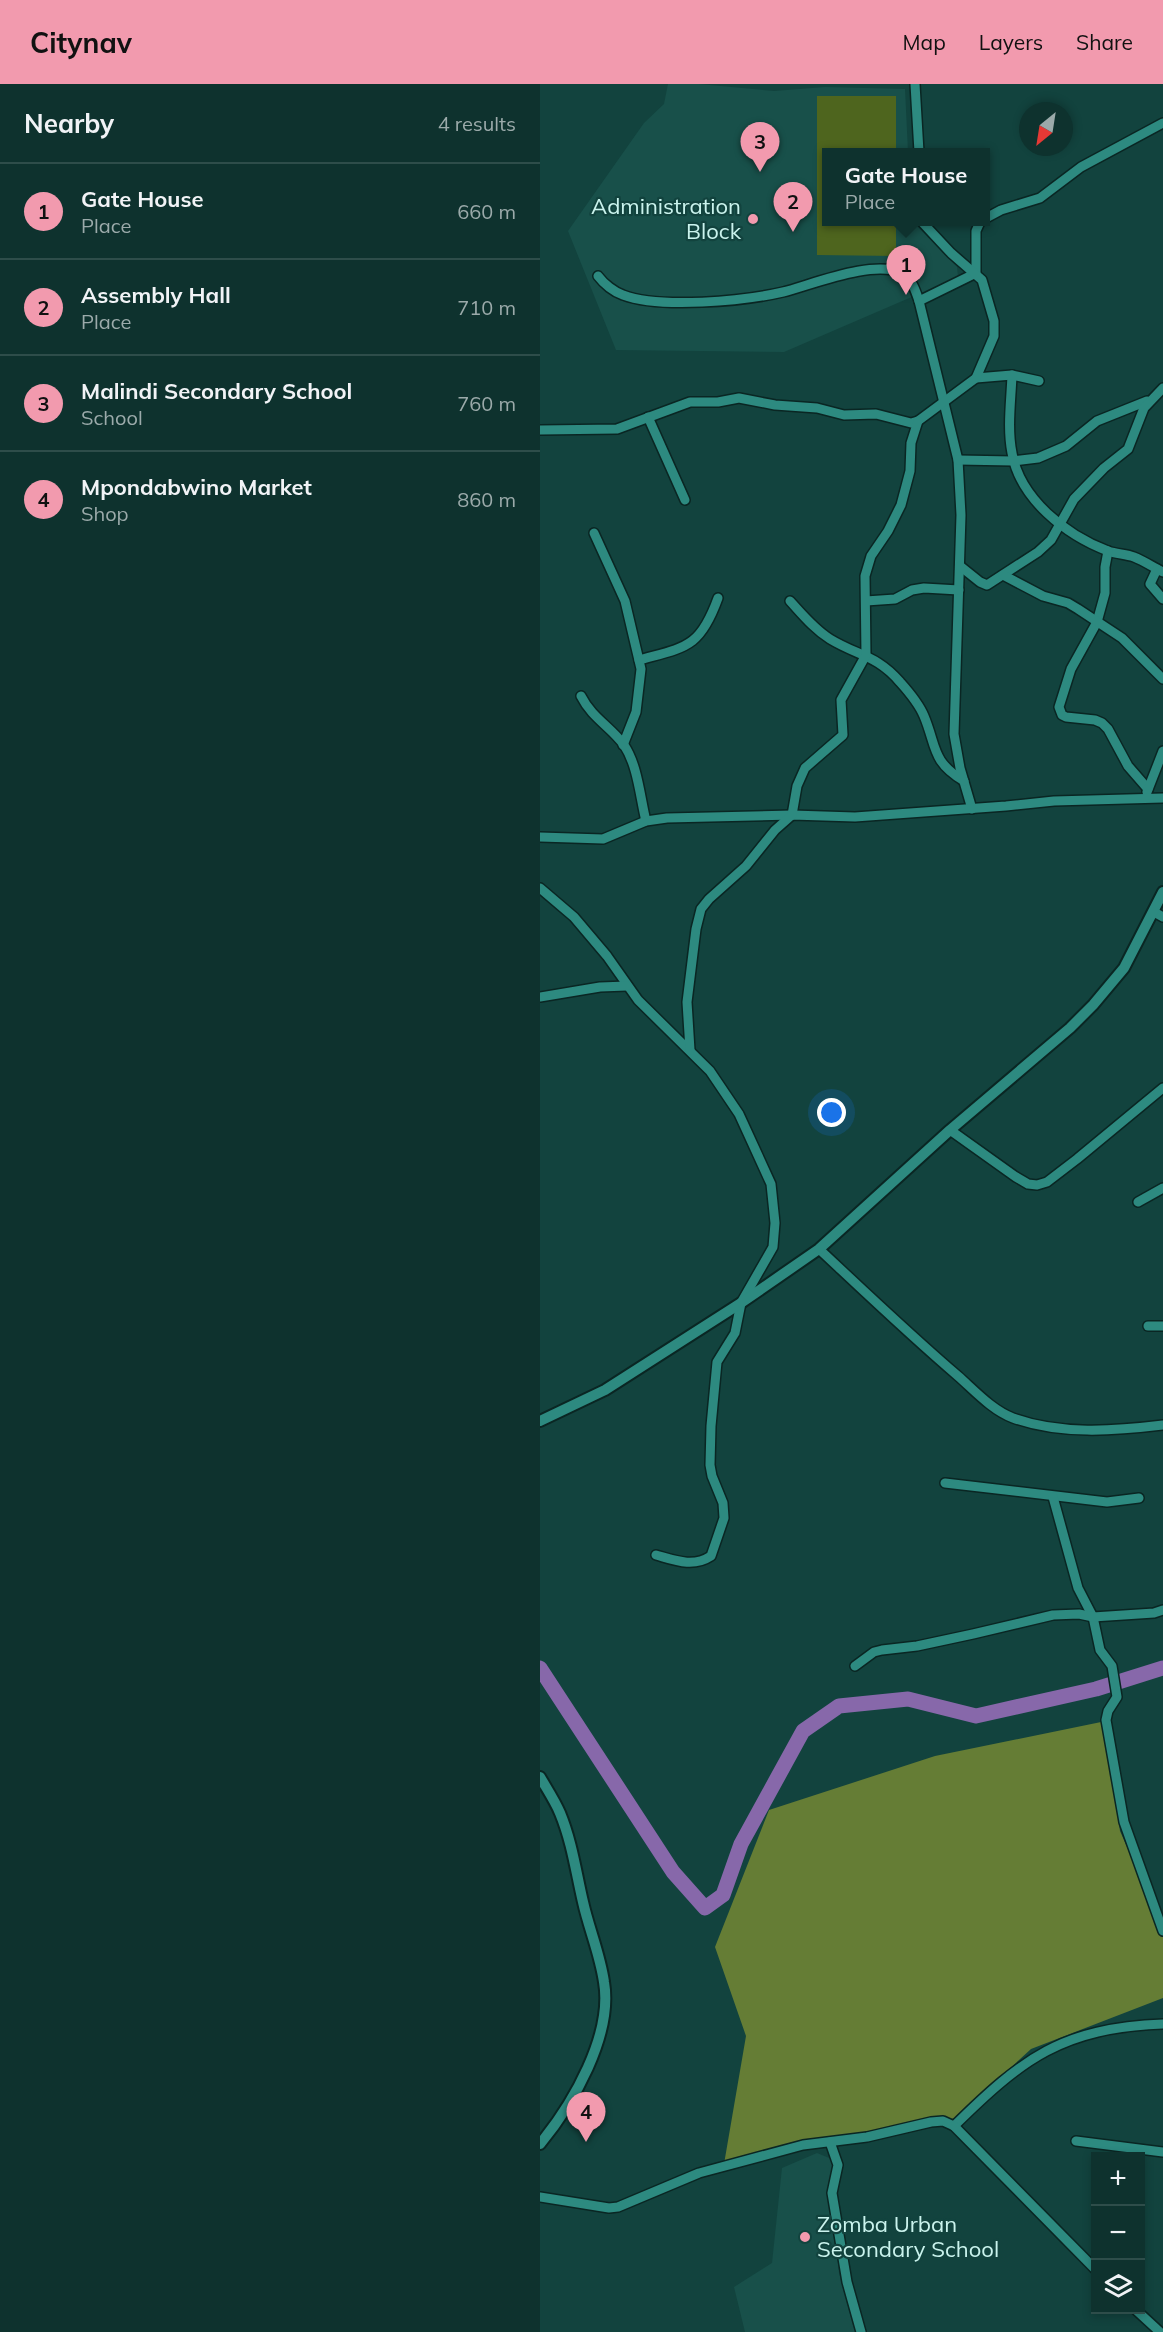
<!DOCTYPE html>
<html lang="en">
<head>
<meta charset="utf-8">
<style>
	:root { --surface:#0e322e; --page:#173a36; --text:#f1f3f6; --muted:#9baaaa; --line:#2e4d4a; --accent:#f29aae }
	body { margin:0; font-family:Mulish,sans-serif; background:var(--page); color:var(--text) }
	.controls { position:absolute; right:18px; bottom:18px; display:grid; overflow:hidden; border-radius:0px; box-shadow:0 3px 9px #0003 }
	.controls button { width:54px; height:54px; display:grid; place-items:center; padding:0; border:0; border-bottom:2px solid var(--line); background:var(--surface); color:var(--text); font:30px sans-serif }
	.compass { position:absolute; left:479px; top:18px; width:54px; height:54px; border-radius:50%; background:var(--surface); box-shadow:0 3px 9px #0003; rotate:210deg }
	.you { position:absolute; left:292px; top:1029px; width:21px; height:21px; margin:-15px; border:4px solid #fff; border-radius:50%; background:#1a73e8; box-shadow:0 0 0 9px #1a73e833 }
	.badge { display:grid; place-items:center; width:39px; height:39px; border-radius:50%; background:var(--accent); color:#111; font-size:20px; font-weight:700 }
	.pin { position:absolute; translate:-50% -50px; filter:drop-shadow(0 2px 3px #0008) }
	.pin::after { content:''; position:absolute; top:32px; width:21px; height:18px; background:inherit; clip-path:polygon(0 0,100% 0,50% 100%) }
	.popup { position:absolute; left:282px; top:64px; width:168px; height:78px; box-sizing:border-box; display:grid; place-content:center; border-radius:0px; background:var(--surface); filter:drop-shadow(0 2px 4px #0005); font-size:20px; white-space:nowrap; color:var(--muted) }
	.popup b { font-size:22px; color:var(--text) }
	.popup::after { content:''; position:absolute; left:50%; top:100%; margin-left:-12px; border:12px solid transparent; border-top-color:var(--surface) }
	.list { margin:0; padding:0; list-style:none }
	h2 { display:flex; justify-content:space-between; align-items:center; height:78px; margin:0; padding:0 24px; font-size:26px }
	h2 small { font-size:20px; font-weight:400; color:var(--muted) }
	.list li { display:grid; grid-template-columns:39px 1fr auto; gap:18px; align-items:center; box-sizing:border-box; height:96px; padding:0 24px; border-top:2px solid var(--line) }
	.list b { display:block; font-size:22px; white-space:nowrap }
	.list p { margin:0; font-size:20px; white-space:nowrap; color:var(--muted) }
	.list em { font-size:20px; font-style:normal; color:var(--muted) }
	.icon { flex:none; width:33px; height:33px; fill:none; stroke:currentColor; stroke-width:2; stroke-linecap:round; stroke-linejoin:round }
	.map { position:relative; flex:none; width:623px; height:2248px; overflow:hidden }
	header { display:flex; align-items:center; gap:36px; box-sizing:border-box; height:84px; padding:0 30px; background:var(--accent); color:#111 }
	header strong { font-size:28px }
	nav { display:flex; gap:33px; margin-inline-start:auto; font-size:21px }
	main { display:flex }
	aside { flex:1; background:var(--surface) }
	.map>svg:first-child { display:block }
	.built { fill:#18504a }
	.green { fill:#4e651e }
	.forest { fill:#657d35 }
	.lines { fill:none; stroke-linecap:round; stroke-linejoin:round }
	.river { stroke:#8768aa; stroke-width:15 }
	.minor-casing { stroke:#0a2623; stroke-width:12 }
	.tertiary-casing { stroke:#0a2623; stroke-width:14 }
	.minor { stroke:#2d8a80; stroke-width:9 }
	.tertiary { stroke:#2d8a80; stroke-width:10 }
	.poi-dot { fill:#f29aae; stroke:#12433e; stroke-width:2 }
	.labels { text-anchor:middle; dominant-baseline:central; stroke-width:4.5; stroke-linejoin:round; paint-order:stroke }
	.poi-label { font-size:22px; fill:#caf3ed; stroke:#12433e; text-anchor:end }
</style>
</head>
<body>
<header>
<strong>Citynav</strong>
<nav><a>Map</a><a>Layers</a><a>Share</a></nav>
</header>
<main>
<aside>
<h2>Nearby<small>4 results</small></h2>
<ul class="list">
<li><span class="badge">1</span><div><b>Gate House</b><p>Place</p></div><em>660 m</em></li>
<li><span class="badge">2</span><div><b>Assembly Hall</b><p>Place</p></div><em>710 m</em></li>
<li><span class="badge">3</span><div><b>Malindi Secondary School</b><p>School</p></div><em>760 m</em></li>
<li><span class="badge">4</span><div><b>Mpondabwino Market</b><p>Shop</p></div><em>860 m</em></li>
</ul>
</aside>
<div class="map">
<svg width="623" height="2248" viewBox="0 0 623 2248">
	<rect width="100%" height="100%" fill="#12433e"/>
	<g class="built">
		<polygon points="128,0 159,0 234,7 285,3 365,5 368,68 286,68 286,138 373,138 417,183 418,193 244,268 76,266 28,147 104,39 124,20"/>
		<polygon points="277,2069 294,2076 293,2126 299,2189 315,2248 205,2248 194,2203 232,2179 242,2084"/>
	</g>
	<polygon class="green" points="277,12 356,12 356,68 286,68 286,138 356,138 356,172 277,171"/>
	<polygon class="forest" points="566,1637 580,1747 623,1845 623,1914 491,1965 416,2034 184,2080 206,1952 175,1863 229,1726 395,1672"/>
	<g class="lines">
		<polyline class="river" points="0,1584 133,1788 165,1824 183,1811 201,1760 263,1647 299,1622 368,1615 436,1632 556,1605 623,1584"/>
		<g class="minor-casing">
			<g id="minor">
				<polyline points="375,0 379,68"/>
				<polyline points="446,134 461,126 500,114 541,83 623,39"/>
				<path d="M58,192c6,8 16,16 25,19 37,14 121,6 160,-3 28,-7 93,-34 120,-18 9,5 13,18 16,27l39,159 3,55 -7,219 6,34 12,41"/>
				<polyline points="379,217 436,189 436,147 440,138"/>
				<path d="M472,291c-1,26 -5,53 0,78 8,46 54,82 96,98 8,3 18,3 26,6 10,4 19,10 29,15"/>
				<polyline points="436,294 472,291 499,297"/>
				<polyline points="108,333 145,416"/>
				<polyline points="0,346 77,345 150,318 178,318 199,314 235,321 277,324 304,331 336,330 371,339 378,337 436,294 454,252 454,237 442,196 411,169 382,138"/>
				<polyline points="418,376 473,377 498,374 526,362 557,337 607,317"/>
				<polyline points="54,449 85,517 101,585 96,628 83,661"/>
				<polyline points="568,467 565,483 565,509 557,538 531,585 519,623 522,631 526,633 555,636 562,639 568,645 588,682 608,705"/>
				<polyline points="420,482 440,498 447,501 498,468 511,456 534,415 564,384 588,365 604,324 623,304"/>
				<polyline points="617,485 610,500 623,515"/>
				<polyline points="463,491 503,512 528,519 538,525 582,554 623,595"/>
				<path d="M250,517c12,13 24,28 40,38 28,17 47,16 70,43 9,10 19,22 24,34 13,31 7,45 40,65"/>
				<polyline points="326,517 355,515 372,506 384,504 419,506"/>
				<path d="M99,576c47,-13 61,-12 79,-62"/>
				<path d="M41,612c11,22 30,31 43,49 14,21 16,52 22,76"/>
				<polyline points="607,708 623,667"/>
				<polyline points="0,753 63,755 106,737 127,734 252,731 315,733 466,722 514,717 623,714"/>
				<path d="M0,804l34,29 33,39 31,44 72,71 29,43 32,70 4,39 -2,24 -32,56 -6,30 -18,29 -6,64 -1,39 2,11 11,27 1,15 -13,38c-18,12 -37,4 -55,-1"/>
				<polyline points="614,828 623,833"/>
				<polyline points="0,913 60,903 87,902"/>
				<polyline points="150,966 147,918 156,845 161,825 169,815 206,782 235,746 252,731 257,702 265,684 303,651 301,616 326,571 325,492 331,472 348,447 361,421 370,387 371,359 378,337"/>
				<polyline points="410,1046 476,1093 488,1100 497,1101 507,1098 537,1075 623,1004"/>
				<polyline points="598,1118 623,1104"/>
				<path d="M279,1165c46,43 91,86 139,127 17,15 34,34 55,42 47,17 101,13 150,7"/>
				<polyline points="608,1242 623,1242"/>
				<polyline points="405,1399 567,1418 599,1414"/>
				<polyline points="513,1413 538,1504 553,1533 560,1566 572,1582 577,1613 568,1627 566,1636 584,1738 623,1847"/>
				<polyline points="315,1582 334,1568 342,1566 377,1562 433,1550 513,1531 539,1530 553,1533 614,1529 623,1526"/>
				<path d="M414,2042c69,-68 108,-98 209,-102"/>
				<polyline points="536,2057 623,2068"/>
				<polyline points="290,2058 298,2081 292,2109 307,2198 321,2248"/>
				<polyline points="0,2113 69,2124 78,2123 159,2089 263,2061 327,2053 391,2038 403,2037 414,2042 556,2186"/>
				<polyline points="596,2226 620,2248"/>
			</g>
		</g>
		<g class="tertiary-casing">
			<g id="tertiary">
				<polyline points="0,1337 65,1306 201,1219 279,1165 410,1046 530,944 553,921 584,884 623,808"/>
				<path d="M0,1693c7,12 15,24 20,36 12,29 16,59 23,89 6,27 17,52 21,80 9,53 -31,122 -64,162"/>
			</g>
		</g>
		<use href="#minor" class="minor"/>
		<use href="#tertiary" class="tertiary"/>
	</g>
	<g class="poi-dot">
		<circle cx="213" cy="135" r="6"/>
		<circle cx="265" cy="2153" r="6"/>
	</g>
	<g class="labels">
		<g class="poi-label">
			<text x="201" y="122">Administration<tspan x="201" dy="25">Block</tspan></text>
			<text x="277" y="2140" text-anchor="start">Zomba Urban<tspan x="277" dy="25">Secondary School</tspan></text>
		</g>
	</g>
</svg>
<div class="controls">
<button>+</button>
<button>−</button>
<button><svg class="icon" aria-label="layers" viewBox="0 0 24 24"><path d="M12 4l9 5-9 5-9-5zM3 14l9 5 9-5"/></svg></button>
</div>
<svg class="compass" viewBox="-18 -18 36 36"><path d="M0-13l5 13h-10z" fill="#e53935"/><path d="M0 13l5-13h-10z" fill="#9baaaa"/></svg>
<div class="you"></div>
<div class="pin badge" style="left:366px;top:211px">1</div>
<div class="popup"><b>Gate House</b>Place</div>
<div class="pin badge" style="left:253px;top:148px">2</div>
<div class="pin badge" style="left:220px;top:88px">3</div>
<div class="pin badge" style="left:46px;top:2058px">4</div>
</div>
</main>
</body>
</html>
